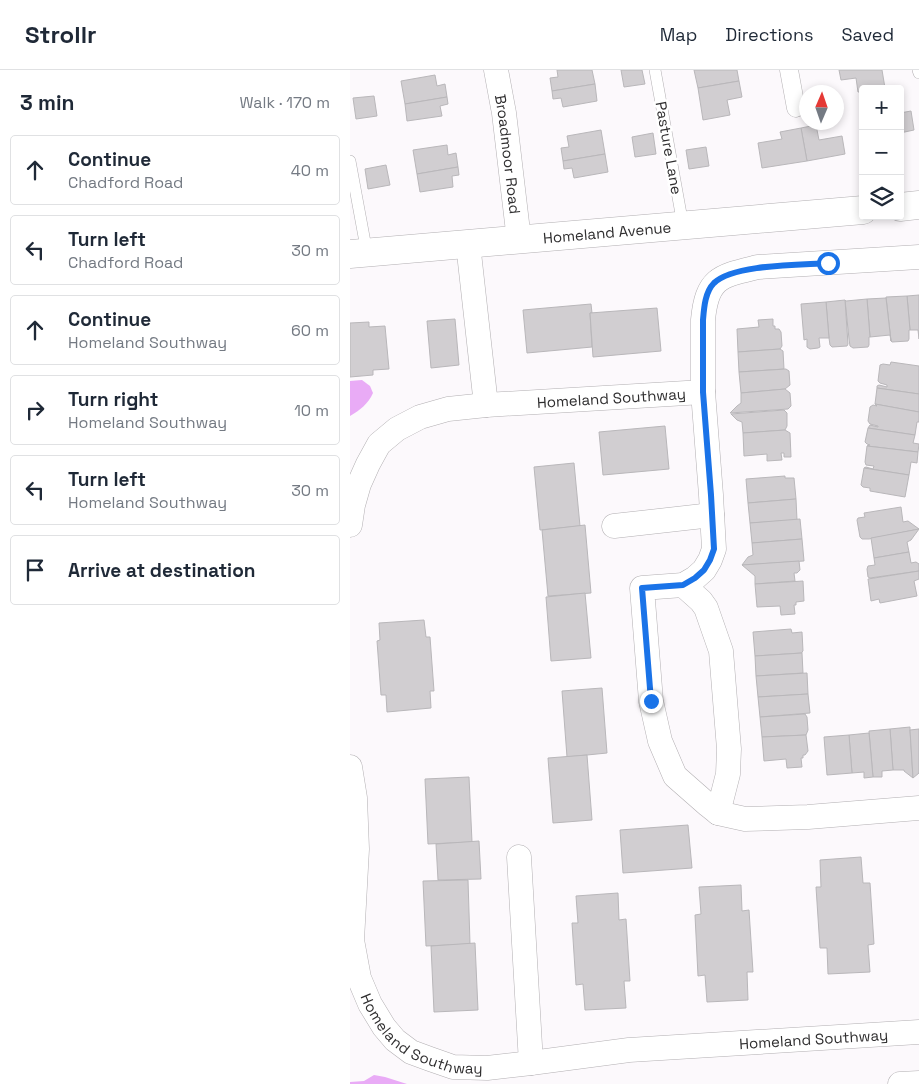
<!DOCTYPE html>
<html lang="en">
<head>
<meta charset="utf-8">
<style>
	:root { --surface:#fff; --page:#f2f2f3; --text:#1f2937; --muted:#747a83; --line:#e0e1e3 }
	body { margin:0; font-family:"Space Grotesk",sans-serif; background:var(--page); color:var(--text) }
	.controls { position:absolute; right:15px; top:15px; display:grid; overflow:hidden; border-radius:5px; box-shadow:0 2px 8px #0003 }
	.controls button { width:45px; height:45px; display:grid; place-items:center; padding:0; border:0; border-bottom:1px solid var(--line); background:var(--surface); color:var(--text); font:25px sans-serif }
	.compass { position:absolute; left:449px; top:15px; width:45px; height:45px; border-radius:50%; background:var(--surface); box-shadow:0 2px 8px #0003; rotate:2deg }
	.stop { position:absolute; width:15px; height:15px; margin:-11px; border:4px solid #1a73e8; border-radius:50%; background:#fff }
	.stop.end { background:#1a73e8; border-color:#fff; box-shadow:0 1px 5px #0008 }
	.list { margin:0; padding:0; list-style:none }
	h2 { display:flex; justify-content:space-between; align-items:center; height:65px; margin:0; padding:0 20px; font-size:21px }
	h2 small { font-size:16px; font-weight:400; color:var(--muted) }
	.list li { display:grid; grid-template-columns:32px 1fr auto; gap:15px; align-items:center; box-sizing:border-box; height:70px; margin:0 10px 10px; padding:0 10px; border:1px solid var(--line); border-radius:5px }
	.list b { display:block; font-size:19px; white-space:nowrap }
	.list p { margin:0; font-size:16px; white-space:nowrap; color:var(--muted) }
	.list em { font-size:16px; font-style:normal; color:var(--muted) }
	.icon { flex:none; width:28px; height:28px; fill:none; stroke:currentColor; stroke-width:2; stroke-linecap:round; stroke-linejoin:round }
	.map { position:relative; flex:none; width:569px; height:1014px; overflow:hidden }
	header { display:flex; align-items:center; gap:30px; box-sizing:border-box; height:70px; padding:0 25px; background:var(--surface); border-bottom:1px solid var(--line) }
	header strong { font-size:24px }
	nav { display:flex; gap:28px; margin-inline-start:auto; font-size:18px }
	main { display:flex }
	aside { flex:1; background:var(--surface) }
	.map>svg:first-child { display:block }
	.forest { fill:#e9abf6 }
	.building { fill:#d1ced1; stroke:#b9b7ba }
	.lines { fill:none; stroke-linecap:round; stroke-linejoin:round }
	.service-casing { stroke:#b2afb2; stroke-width:12 }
	.pedestrian-casing { stroke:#b2afb2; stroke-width:19 }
	.minor-casing { stroke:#b2afb2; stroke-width:25 }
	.tertiary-casing { stroke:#b2afb2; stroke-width:29 }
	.service { stroke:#fff; stroke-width:11 }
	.pedestrian { stroke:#fff; stroke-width:18 }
	.minor { stroke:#fff; stroke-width:24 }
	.tertiary { stroke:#fff; stroke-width:28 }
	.route { stroke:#1a73e8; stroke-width:6 }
	.labels { text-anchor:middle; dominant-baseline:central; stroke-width:5; stroke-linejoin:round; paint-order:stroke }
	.street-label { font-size:15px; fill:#2f2e2f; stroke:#fff }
</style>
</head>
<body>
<header>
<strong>Strollr</strong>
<nav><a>Map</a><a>Directions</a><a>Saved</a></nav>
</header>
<main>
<aside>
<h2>3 min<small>Walk · 170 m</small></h2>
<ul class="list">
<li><svg class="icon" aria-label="ahead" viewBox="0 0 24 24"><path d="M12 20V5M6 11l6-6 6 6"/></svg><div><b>Continue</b><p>Chadford Road</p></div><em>40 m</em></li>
<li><svg class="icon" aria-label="left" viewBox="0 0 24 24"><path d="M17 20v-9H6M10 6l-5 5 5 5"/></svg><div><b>Turn left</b><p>Chadford Road</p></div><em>30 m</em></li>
<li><svg class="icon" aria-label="ahead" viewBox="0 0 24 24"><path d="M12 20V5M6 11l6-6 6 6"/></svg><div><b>Continue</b><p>Homeland Southway</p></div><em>60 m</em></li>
<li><svg class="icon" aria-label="right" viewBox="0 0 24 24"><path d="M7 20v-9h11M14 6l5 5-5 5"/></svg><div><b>Turn right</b><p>Homeland Southway</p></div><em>10 m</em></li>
<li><svg class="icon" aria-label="left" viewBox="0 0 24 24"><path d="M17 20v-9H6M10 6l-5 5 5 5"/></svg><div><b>Turn left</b><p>Homeland Southway</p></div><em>30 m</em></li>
<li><svg class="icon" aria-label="arrive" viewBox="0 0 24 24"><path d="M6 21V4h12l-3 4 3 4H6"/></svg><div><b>Arrive at destination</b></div></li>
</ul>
</aside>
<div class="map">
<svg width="569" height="1014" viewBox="0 0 569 1014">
	<rect width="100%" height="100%" fill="#fcf9fc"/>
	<g class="forest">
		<path d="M12,310l8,6 3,7c-5,11 -13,17 -23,23v-35z"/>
		<polygon points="24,1005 35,1007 57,1014 0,1014 0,1012 14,1011"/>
	</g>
	<g class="building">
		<polygon points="207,0 242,0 245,14 202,21 200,8 208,7"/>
		<polygon points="271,0 292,0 295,14 274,17"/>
		<polygon points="344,0 387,0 389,11 348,18"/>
		<polygon points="489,0 532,0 535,18 513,19 513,22 508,22 506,8 491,10"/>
		<polygon points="85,5 87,16 95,14 97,27 55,34 51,11"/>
		<polygon points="389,11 392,27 377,30 380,45 353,50 348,18"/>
		<polygon points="245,14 247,31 213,37 211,28 203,29 202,21"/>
		<polygon points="24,26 27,46 6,49 3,28"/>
		<polygon points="97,27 98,34 90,36 92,46 57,51 55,34"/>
		<polygon points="561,41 564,60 550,63 550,43"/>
		<polygon points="466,55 469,70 492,66 495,84 457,91 451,58"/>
		<polygon points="451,58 457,91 412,98 408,73 432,69 430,62"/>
		<polygon points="251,60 255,84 213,91 211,78 219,77 217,66"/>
		<polygon points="303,63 306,84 285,87 282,67"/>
		<polygon points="97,75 98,85 106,83 108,97 67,104 63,80"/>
		<polygon points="356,77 359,96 339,99 336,80"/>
		<polygon points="255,84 258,102 224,108 222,98 214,99 213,91"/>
		<polygon points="36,95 40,115 18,119 15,99"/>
		<polygon points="108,97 109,105 102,106 103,117 70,122 67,104"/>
		<polygon points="569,225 569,269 568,260 560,260 557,226"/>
		<polygon points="557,226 560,260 559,260 559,269 558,271 542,272 541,271 536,227"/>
		<polygon points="536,228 541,271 540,265 520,267 517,229"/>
		<polygon points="517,229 520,267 519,267 519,275 518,277 503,278 500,276 499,269 495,230 496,231"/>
		<polygon points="495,230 498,274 497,276 482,277 480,275 479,268 476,232"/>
		<polygon points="476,232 479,268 469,268 470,277 468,278 460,279 457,277 457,269 454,270 451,234"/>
		<polygon points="241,234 242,243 240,243 242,277 177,283 173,240"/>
		<polygon points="307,238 311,281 243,287 240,243"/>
		<polygon points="105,249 109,295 81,298 77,251"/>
		<polygon points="423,249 423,256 425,256 425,259 429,259 431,262 432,276 430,279 388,282 387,259 409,257 408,250"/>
		<polygon points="19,252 19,257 35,256 39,299 23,300 23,305 0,307 0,253"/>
		<polygon points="430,279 433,281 434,299 389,302 388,282"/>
		<polygon points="541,292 569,296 569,324 527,318 527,316 529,315 537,317 537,315 530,313 528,311 530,295 533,294 540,295"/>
		<polygon points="436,299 439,301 440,315 435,319 391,323 389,302"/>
		<polygon points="527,318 569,324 569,342 525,334"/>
		<polygon points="435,319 440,323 441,336 438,339 380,343 387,336 391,333 391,323"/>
		<polygon points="525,334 569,342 569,352 567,352 565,365 518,358 520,355 528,357 528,356 520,354 518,351 520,337 523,335 527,336"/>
		<polygon points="434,340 437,343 437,356 435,360 393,363 392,352 387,350 381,344"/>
		<polygon points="315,356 319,399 253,405 249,362"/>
		<polygon points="518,358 565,365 563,373 569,374 568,382 517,376 520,375 517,374 515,372"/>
		<polygon points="435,360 440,363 441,387 434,387 434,383 431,383 432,390 417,391 417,384 394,386 393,363"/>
		<polygon points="517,376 568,382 567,393 561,392 559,405 514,398 516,397 523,399 524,396 516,395 515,392"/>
		<polygon points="224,393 230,456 190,460 184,397"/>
		<polygon points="514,398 559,405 555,427 520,421 520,418 513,417 511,415"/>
		<polygon points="435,406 435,408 444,408 446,429 398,433 396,409"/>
		<polygon points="446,429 447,450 400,453 398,433"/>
		<polygon points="551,437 553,452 558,451 569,459 519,469 512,469 510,467 507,450 508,448 515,447 514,443"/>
		<polygon points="450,449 452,469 402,473 400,453"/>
		<polygon points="235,455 241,523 198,526 192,460"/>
		<polygon points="569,459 561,470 557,472 559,482 524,488 521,468"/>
		<polygon points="452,469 454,491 392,495 398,487 403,485 402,473"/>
		<polygon points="559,482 561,493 566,492 569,494 569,501 520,508 518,507 517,499 518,496 525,495 524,488"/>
		<polygon points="449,491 450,500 447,503 444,503 445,511 405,514 405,506 392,495"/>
		<polygon points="569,501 569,509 564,511 567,526 530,533 529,529 521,531 518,509"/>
		<polygon points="453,511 454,531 446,532 446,535 444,535 445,544 431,545 430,536 407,537 405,514"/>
		<polygon points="235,523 241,588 201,591 196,527"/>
		<polygon points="74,550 76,567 80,567 84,621 80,621 81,638 37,642 36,625 31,625 27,571 30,570 29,553"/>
		<polygon points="441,559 442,563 452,562 453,581 452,582 452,583 405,586 403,562"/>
		<polygon points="452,583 453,603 406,606 405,586"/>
		<polygon points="457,603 458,624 408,627 406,606"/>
		<polygon points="252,618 257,683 217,687 212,621"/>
		<polygon points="458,624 460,643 410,647 408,627"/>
		<polygon points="455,644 457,647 458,660 456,665 412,667 410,647"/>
		<polygon points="560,657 560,660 563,708 554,701 554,700 543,700 540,659"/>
		<polygon points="540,659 543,700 532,701 532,707 523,707 519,661"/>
		<polygon points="569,659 569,703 563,708 560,660"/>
		<polygon points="519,663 523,707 514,708 514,702 502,703 499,665"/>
		<polygon points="456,665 458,681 455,685 453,685 453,688 451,688 452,697 437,698 436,689 414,691 412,667"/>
		<polygon points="499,665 502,703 477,705 474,667"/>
		<polygon points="237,685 242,750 203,753 198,688"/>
		<polygon points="119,707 122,772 78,774 75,709"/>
		<polygon points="338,755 342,798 273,803 270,760"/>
		<polygon points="129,771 131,809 88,810 86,774"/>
		<polygon points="511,787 513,813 520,813 524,874 518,875 520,902 478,904 477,878 470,878 466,817 471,817 470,790"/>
		<polygon points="118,810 120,874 76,876 73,811"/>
		<polygon points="391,815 392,841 399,840 403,902 397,902 398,930 357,932 355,905 348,906 345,845 351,844 349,817"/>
		<polygon points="268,823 269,850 276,849 280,911 274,911 276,938 235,940 233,914 226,915 222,853 228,853 226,826"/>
		<polygon points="125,873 128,940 84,942 81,876"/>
	</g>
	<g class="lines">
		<g class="service-casing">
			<g id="service">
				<polyline points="305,0 333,155"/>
				<polyline points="568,0 569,3"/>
				<polyline points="0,91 17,183"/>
			</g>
		</g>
		<g class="pedestrian-casing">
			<polyline id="pedestrian" points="439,0 446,38"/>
		</g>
		<g class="minor-casing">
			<g id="minor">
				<path id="s1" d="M146,0l8,43 15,127"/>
				<polyline points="118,174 136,335"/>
				<path d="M569,187l-161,10c-37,9 -51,10 -55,53v72l8,103 3,54 -4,11 -6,10 -9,8 -12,7 -41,3 9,113 9,40 15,35 33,29 10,8 27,6 63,-2 111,-9"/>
				<path id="s2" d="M0,455l3,-20 6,-21 9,-20 11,-20 18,-15 23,-12 28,-8 38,-4 217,-13"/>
				<polyline points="264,456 362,445"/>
				<polyline points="333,515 351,531 356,538 371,581 379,679 378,704 368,743"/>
				<path id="s3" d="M0,697l5,31 2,51 -5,91 7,38 11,26 14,23 11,13 16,12 19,7 23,8 34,1 44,-5 98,-13 290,-18"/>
				<polyline points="169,787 181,993"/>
				<polyline points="550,1014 569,1013"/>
			</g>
		</g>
		<g class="tertiary-casing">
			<g id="tertiary">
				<polyline points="550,137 569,135"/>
				<path id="s4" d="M0,184l513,-44"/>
			</g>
		</g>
		<use href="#service" class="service"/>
		<use href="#pedestrian" class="pedestrian"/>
		<use href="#minor" class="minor"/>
		<use href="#tertiary" class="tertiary"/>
	</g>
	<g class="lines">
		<path class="route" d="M301,631l-9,-113 41,-3 12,-7 9,-8 6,-10 4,-11 -3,-54 -8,-103v-72c1,-12 2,-28 11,-37 20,-19 87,-18 114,-20"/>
	</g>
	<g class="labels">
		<g class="street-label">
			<text transform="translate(319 78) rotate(80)">Pasture Lane</text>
			<text stroke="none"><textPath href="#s1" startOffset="85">Broadmoor Road</textPath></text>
			<text stroke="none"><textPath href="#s4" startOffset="258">Homeland Avenue</textPath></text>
			<text stroke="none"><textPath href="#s2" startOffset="329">Homeland Southway</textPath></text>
			<text stroke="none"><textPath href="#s3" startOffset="304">Homeland Southway</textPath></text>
			<text stroke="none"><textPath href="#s3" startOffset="711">Homeland Southway</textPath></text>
		</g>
	</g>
</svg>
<div class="controls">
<button>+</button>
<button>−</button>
<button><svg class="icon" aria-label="layers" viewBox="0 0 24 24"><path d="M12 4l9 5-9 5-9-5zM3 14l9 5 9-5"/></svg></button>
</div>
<svg class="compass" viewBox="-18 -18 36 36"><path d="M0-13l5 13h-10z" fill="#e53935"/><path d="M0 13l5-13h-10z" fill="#747a83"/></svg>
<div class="stop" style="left:478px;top:193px"></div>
<div class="stop end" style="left:301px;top:631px"></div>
</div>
</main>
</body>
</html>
